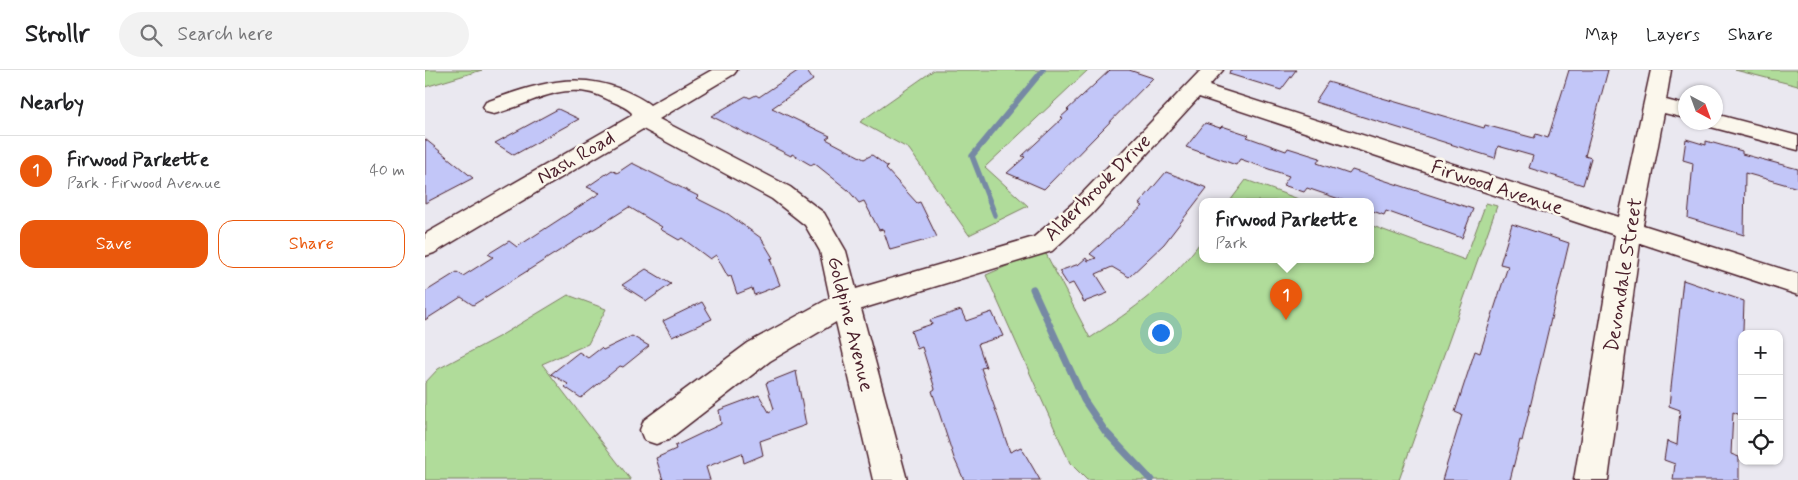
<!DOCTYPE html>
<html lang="en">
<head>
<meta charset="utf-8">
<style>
	:root { --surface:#fff; --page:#f2f2f2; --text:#202124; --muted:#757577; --line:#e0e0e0; --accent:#ea580c }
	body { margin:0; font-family:Mynerve,sans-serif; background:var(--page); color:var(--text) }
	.controls { position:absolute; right:15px; bottom:15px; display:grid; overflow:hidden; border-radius:10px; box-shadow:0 1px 4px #0004 }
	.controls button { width:45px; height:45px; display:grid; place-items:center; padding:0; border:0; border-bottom:1px solid var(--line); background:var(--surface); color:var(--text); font:25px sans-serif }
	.compass { position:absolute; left:1253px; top:15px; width:45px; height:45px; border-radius:50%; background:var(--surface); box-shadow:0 1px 4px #0004; rotate:139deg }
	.you { position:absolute; left:735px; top:262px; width:18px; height:18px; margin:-12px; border:4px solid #fff; border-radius:50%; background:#1a73e8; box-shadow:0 0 0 8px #1a73e833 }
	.badge { display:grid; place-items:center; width:32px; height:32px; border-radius:50%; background:var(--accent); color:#fff; font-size:16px; font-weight:700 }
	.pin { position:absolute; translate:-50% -41px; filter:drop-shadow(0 1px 2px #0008) }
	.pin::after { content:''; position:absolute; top:26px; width:18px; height:15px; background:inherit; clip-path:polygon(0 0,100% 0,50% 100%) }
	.popup { position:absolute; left:774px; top:128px; width:175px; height:65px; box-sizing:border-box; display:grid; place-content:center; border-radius:10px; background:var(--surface); filter:drop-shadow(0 1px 4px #0005); font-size:16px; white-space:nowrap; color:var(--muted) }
	.popup b { font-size:19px; color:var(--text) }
	.popup::after { content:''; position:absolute; left:50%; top:100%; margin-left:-10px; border:10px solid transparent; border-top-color:var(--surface) }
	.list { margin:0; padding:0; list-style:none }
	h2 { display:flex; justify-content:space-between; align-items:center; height:65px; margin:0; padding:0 20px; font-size:21px }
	h2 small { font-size:16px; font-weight:400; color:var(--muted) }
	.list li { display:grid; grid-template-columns:32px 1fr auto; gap:15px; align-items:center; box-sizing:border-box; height:70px; padding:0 20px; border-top:1px solid var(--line) }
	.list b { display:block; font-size:19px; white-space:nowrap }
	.list p { margin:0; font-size:16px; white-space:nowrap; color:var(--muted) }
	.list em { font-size:16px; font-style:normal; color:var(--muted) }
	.actions { display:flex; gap:10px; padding:15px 20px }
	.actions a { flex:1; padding:11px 0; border:1px solid var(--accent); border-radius:15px; text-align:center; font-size:18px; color:var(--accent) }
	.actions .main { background:var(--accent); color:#fff }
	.icon { flex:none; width:28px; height:28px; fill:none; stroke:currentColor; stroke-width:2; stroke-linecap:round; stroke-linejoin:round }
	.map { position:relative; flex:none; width:1373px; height:410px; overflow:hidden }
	header { display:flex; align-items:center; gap:30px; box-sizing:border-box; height:70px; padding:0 25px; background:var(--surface); border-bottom:1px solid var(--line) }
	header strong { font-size:24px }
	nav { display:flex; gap:28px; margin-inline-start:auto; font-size:18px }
	.search { width:350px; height:45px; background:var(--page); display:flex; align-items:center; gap:12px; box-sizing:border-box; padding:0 18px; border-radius:28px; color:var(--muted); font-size:19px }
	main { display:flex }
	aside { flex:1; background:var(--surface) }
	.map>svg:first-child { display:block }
	.green { fill:#b0dc9a; stroke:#7d7e62 }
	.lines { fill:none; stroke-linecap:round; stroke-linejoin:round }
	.stream-far1 { stroke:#7689a4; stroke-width:5.5 }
	.stream { stroke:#7689a4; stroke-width:7 }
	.building { fill:#c2c6f8; stroke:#4a1f2b }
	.minor-casing { stroke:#4a1f2b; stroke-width:3 }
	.minor { fill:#fbf7ec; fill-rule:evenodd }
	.labels { text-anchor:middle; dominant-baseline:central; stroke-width:5; stroke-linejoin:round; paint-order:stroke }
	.street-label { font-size:20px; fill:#4a1f2b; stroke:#fbf7ec }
</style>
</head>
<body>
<header>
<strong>Strollr</strong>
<div class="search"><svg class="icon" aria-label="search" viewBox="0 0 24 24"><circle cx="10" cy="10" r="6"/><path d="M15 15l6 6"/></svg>Search here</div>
<nav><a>Map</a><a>Layers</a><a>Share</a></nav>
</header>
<main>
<aside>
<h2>Nearby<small></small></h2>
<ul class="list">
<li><span class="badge">1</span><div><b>Firwood Parkette</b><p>Park · Firwood Avenue</p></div><em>40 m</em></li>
</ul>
<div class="actions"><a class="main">Save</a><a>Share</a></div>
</aside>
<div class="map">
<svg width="1373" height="410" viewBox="0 0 1373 410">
	<rect width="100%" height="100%" fill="#eae8f0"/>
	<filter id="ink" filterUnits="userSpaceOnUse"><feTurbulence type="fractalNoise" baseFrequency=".02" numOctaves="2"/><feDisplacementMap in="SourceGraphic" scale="10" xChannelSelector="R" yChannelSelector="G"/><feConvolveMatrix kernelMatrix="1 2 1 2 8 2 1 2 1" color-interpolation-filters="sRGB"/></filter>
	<g filter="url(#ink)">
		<g class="green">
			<polygon points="0,0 57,0 0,17"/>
			<polygon points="509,0 663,0 560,97 603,136 544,165 484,79 435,52"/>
			<polygon points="1310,0 1373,0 1373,16"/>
			<polygon points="821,110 879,131 805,131"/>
			<path d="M1061,133l11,3 -98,274h-312l-17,-17 -84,-188 58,-25 46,88c44,-29 81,-55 112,-98v19h168v-34l95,35z"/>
			<polygon points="143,225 181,239 163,274 117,294 206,410 0,410 0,313 13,299 75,266"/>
		</g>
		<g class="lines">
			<polyline class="stream-far1" points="570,145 547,86 618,0"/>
			<polyline class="stream" points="608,219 659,330 680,361 726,410"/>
		</g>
		<g class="building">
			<polygon points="374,0 381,0 388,10 347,38 405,66 401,69 439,89 447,85 463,97 461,99 492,133 495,132 512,167 465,180 458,159 454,160 439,131 434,133 423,120 389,93 386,95 367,84 366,86 286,46 321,26 325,28 331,25 334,27"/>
			<polygon points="685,0 704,0 728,8 619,119 582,103 600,87 597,86 638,48 636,47 644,40 642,40"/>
			<polygon points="805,0 871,0 856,20 804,4"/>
			<polygon points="1144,0 1183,0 1160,86 1166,88 1158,115 1104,98 1108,86 1073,76 1070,88 890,32 903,12 1059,58 1060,55 1109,68 1111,64 1123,68"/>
			<polygon points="133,39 154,49 89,85 70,73"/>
			<polygon points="780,53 795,58 797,56 824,65 822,67 861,81 863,78 895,88 892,93 924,104 927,100 1048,139 1037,168 961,141 959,145 945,140 945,131 920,131 882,118 879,122 858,115 864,106 815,89 811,95 761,77"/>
			<polygon points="0,69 48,108 0,133"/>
			<polygon points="1261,69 1281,75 1281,71 1317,81 1317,84 1373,99 1373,118 1320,103 1319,165 1263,148 1268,93 1258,90"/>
			<polygon points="207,93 273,126 271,128 303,144 336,168 348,188 345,189 355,215 329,225 327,218 312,224 306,206 303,207 291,185 285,189 257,168 254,170 235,159 237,157 204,137 48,235 36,227 0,250 0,222 32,202 38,206 68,187 63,184 84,171 92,177 175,123 162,117 187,100 192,103"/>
			<polygon points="741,102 782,118 739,174 704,207 687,197 671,204 683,223 659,232 648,213 643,215 634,201 654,194 661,188 663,191 671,188 665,184 718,136 714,134"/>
			<polygon points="1087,154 1144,173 1097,371 1095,370 1085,410 1017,410 1037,345 1030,342 1050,281 1055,283 1083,196 1075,194"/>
			<polygon points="221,199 246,214 222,231 197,215"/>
			<polygon points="1258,210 1319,231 1315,345 1308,342 1306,384 1314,387 1314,410 1248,410 1250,394 1239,390 1242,371 1252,375 1255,340 1244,336"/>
			<polygon points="277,232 287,249 247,267 238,251"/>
			<polygon points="536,240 541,251 567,242 578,266 553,274 561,297 556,298 585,382 596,377 615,410 539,410 529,388 507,321 510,319 497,277 492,279 486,261 507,254 505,250"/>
			<polygon points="207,266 224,276 198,297 195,296 156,328 140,317 143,314 126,304 154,282 163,288 176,278 178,280"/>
			<polygon points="371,301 381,355 335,371 338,385 319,393 317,383 281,397 285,410 238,410 231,388 251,379 250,376 296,354 294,340 334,325 344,342 349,339 341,313"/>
		</g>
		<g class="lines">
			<g class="minor-casing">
				<g id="minor">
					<path d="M287,0h25l-3,4 -75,45 131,68 34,26 22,38 10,38 178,-52 39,-34 128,-133h22l-14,16 410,131 32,-147h20l-5,30 19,5v13l-21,-5 -21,112 155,49v21l-158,-52 -32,237h-34l41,-245 -416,-138 -108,118 -39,36 -191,58 46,171h-34l-37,-158 -66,39 -102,79 -12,4 -12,-4 -4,-10 4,-10 104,-77 82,-45 -10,-47 -15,-26 -33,-26 -129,-70 -209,124 -9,3v-22l206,-118 1,-3c-6,-6 -16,-10 -23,-13 -43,-23 -74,3 -115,14l-8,-2 -3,-5 3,-5c48,-17 88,-32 137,-12 9,4 20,9 27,15z"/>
					<polygon points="1290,44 1373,66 1373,80 1282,56 1280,52 1290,52"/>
				</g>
			</g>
			<use href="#minor" class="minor"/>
		</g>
	</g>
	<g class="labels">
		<g class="street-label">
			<text transform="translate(151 88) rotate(-30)">Nash Road</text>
			<text transform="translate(673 118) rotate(-45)">Alderbrook Drive</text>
			<text transform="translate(1072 118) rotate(18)">Firwood Avenue</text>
			<text transform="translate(1199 205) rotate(-81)">Devondale Street</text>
			<text transform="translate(425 254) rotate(76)">Goldpine Avenue</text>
		</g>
	</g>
</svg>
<div class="controls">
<button>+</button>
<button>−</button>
<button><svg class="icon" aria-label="locate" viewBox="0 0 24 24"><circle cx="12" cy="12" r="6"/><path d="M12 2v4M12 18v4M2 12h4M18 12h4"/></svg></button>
</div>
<svg class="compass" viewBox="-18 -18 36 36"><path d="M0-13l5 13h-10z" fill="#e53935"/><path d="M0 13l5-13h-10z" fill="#757577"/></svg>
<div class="you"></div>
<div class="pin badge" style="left:861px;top:250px">1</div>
<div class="popup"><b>Firwood Parkette</b>Park</div>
</div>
</main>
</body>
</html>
